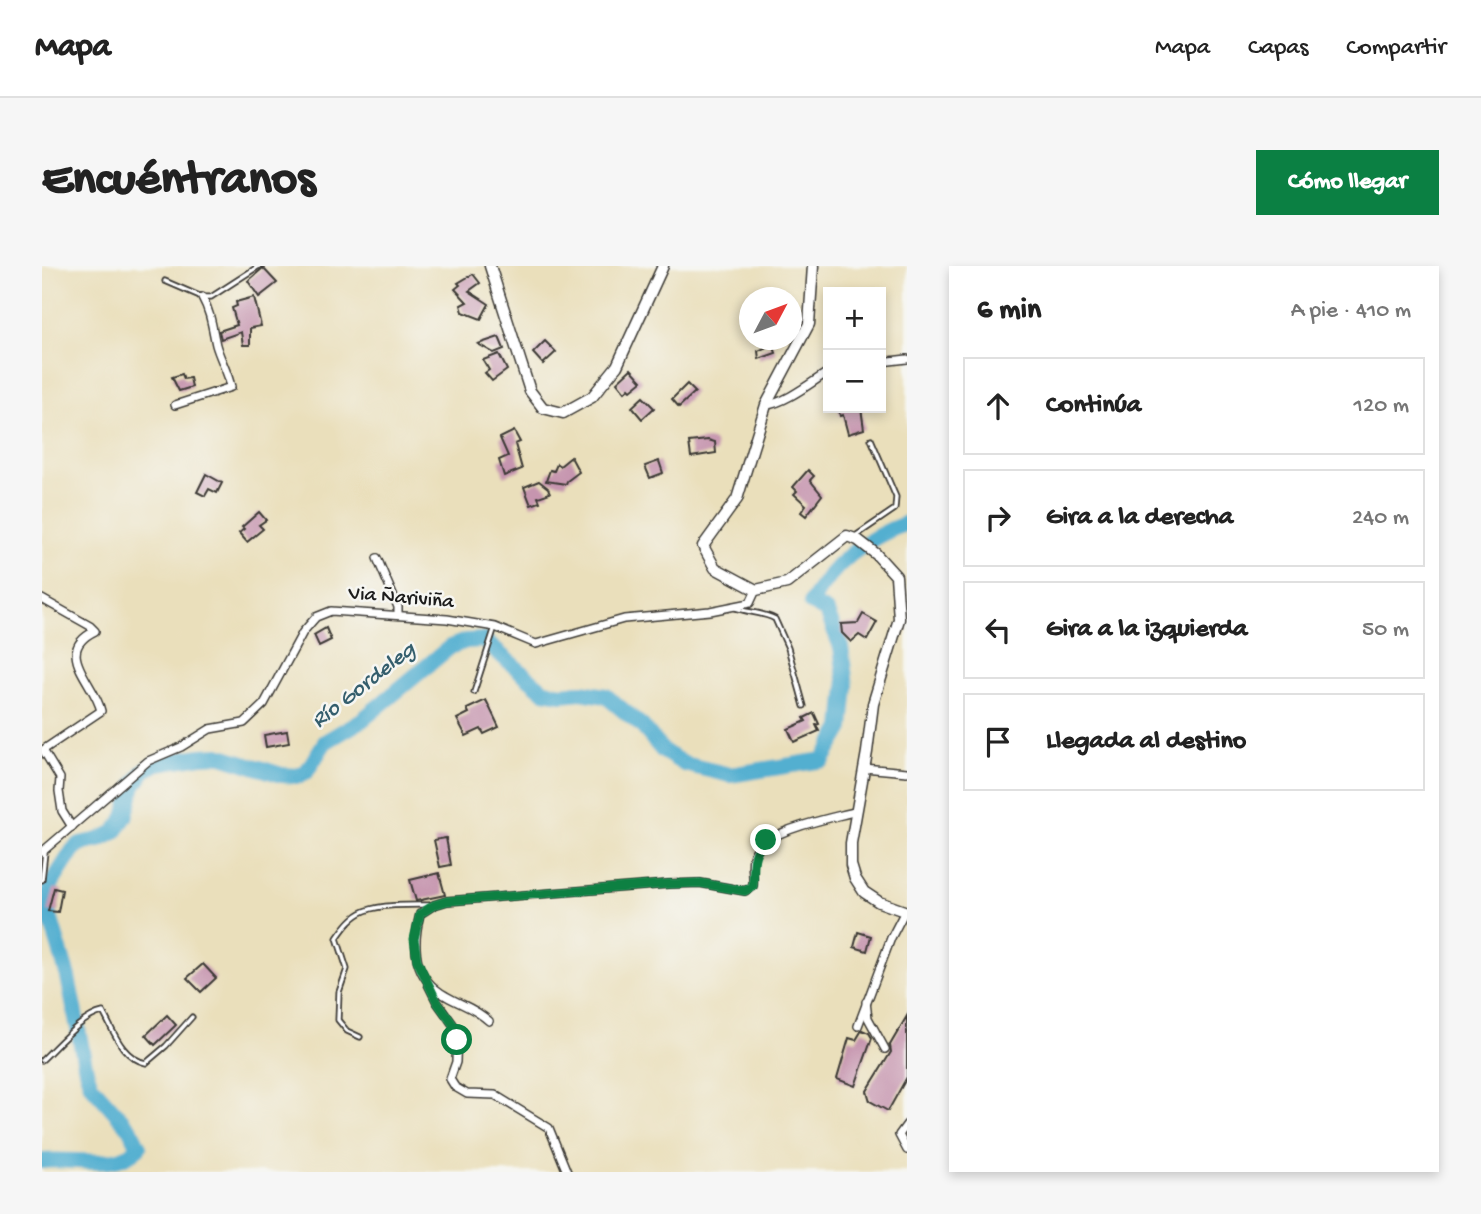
<!DOCTYPE html>
<html lang="es">
<head>
<meta charset="utf-8">
<style>
	:root { --surface:#fff; --page:#f6f6f6; --text:#222; --muted:#767676; --line:#e0e0e0; --accent:#0b8043 }
	body { margin:0; font-family:"Gochi Hand",sans-serif; background:var(--page); color:var(--text) }
	.controls { position:absolute; right:21px; top:21px; display:grid; overflow:hidden; border-radius:0px; box-shadow:0 4px 10px #0003 }
	.controls button { width:63px; height:63px; display:grid; place-items:center; padding:0; border:0; border-bottom:2px solid var(--line); background:var(--surface); color:var(--text); font:35px sans-serif }
	.compass { position:absolute; left:697px; top:21px; width:63px; height:63px; border-radius:50%; background:var(--surface); box-shadow:0 4px 10px #0003; rotate:49deg }
	.stop { position:absolute; width:21px; height:21px; margin:-16px; border:5px solid #0b8043; border-radius:50%; background:#fff }
	.stop.end { background:#0b8043; border-color:#fff; box-shadow:0 2px 7px #0008 }
	.list { margin:0; padding:0; list-style:none }
	h2 { display:flex; justify-content:space-between; align-items:center; height:91px; margin:0; padding:0 28px; font-size:30px }
	h2 small { font-size:23px; font-weight:400; color:var(--muted) }
	.list li { display:grid; grid-template-columns:46px 1fr auto; gap:21px; align-items:center; box-sizing:border-box; height:98px; margin:0 14px 14px; padding:0 14px; border:2px solid var(--line); border-radius:0px }
	.list b { display:block; font-size:26px; white-space:nowrap }
	.list em { font-size:23px; font-style:normal; color:var(--muted) }
	.icon { flex:none; width:38px; height:38px; fill:none; stroke:currentColor; stroke-width:2; stroke-linecap:round; stroke-linejoin:round }
	.map { position:relative; flex:none; width:865px; height:906px; overflow:hidden; border-radius:0px }
	header { display:flex; align-items:center; gap:42px; box-sizing:border-box; height:98px; padding:0 35px; background:var(--surface); border-bottom:2px solid var(--line) }
	header strong { font-size:33px }
	nav { display:flex; gap:38px; margin-inline-start:auto; font-size:24px }
	.intro { display:flex; align-items:center; justify-content:space-between; box-sizing:border-box; height:168px; padding:0 42px }
	h1 { margin:0; font-size:49px }
	.button { padding:18px 32px; border-radius:0px; background:var(--accent); color:#fff; font-size:24px; font-weight:700 }
	main { display:flex; gap:42px; padding:0 42px }
	aside { flex:1; background:var(--surface); border-radius:0px; box-shadow:0 4px 10px #0003 }
	.map>svg:first-child { display:block }
	.lines { fill:none; stroke-linecap:round; stroke-linejoin:round }
	.river { stroke:#52afd0; stroke-width:16 }
	.building { fill:#c695af }
	.lane-casing { stroke:#3b3934; stroke-width:7 }
	.street-casing { stroke:#3b3934; stroke-width:10 }
	.secondary-casing { stroke:#3b3934; stroke-width:13 }
	.lane { stroke:#fff; stroke-width:3.5 }
	.street { stroke:#fff; stroke-width:7 }
	.secondary { stroke:#fff; stroke-width:10 }
	.route { stroke:#0b8043; stroke-width:9 }
	.labels { text-anchor:middle; dominant-baseline:central; stroke-width:5; stroke-linejoin:round; paint-order:stroke }
	.street-label { font-size:21px; fill:#1c1c1c; stroke:#f6f6f2 }
	.water-label { font-size:23px; font-style:italic; fill:#345e6d; stroke:#f6f6f2 }
</style>
</head>
<body>
<header>
<strong>Mapa</strong>
<nav><a>Mapa</a><a>Capas</a><a>Compartir</a></nav>
</header>
<div class="intro"><h1>Encuéntranos</h1><a class="button">Cómo llegar</a></div>
<main>
<div class="map">
<svg width="865" height="906" viewBox="0 0 865 906">
	<rect width="100%" height="100%" fill="#f6f6f2"/>
	<filter id="ink" filterUnits="userSpaceOnUse"><feTurbulence type="fractalNoise" baseFrequency=".0143" numOctaves="2"/><feDisplacementMap in="SourceGraphic" scale="14" xChannelSelector="R" yChannelSelector="G"/><feConvolveMatrix kernelMatrix="1 2 1 2 8 2 1 2 1" color-interpolation-filters="sRGB"/></filter>
	<filter id="wash" filterUnits="userSpaceOnUse"><feTurbulence type="fractalNoise" baseFrequency=".00686" numOctaves="4" result="noise"/><feDisplacementMap in="SourceGraphic" scale="28" xChannelSelector="R" yChannelSelector="G"/><feGaussianBlur stdDeviation="1.57" result="paint"/><feColorMatrix in="noise" values="0 0 0 0 0 0 0 0 0 0 0 0 0 0 0 0 0 1.4 0 .05"/><feComposite in="paint" operator="in"/></filter>
	<g filter="url(#wash)">
		<rect width="100%" height="100%" fill="#eadfbb"/>
		<g class="lines">
			<path class="river" d="M0,895c36,-4 73,11 97,-14l-8,-17 -40,-45 -5,-15 -18,-93 -22,-74 6,-20 21,-33 7,-6 19,-4 16,-8 10,-15 9,-32 11,-15 13,-7 43,-7 18,-1 63,20 16,1 9,-5 18,-29 37,-22 88,-73 16,-6 17,-1 61,51 18,3 19,-2 25,4 36,30 21,25 21,13 46,11 93,-15 19,-32 4,-42 -5,-39 -14,-35 -16,-9c21,-39 55,-65 96,-80"/>
		</g>
		<g id="blocks">
			<g class="building">
				<polygon points="221,2 235,17 217,31 206,15"/>
				<polygon points="431,8 438,17 427,25 447,38 439,53 421,46 419,39 425,36 413,23 418,19 416,17"/>
				<polygon points="212,31 219,60 208,62 208,79 201,79 199,66 179,73 177,65 195,59 190,42 195,40 194,36"/>
				<polygon points="457,71 462,83 452,87 436,78"/>
				<polygon points="503,75 514,86 501,98 491,87"/>
				<polygon points="731,78 734,87 717,93 716,85"/>
				<polygon points="457,88 465,104 450,115 443,107 447,104 441,94"/>
				<polygon points="589,103 600,115 589,124 587,122 583,126 575,116"/>
				<polygon points="140,108 142,113 148,112 150,121 137,125 130,111"/>
				<polygon points="645,118 653,126 637,141 630,133"/>
				<polygon points="601,131 612,142 600,153 590,141"/>
				<polygon points="796,142 819,142 822,163 806,168 801,149 798,150"/>
				<polygon points="472,165 478,176 473,178 480,203 462,210 457,194 466,190 458,172"/>
				<polygon points="666,174 673,176 674,187 649,191 647,176"/>
				<polygon points="529,191 537,206 525,215 524,218 504,215 508,204 512,205 515,198 518,200"/>
				<polygon points="617,195 621,207 608,212 603,200"/>
				<polygon points="766,204 772,210 768,214 780,229 764,250 759,246 764,239 752,228 755,225 751,221"/>
				<polygon points="164,208 180,217 175,227 167,223 163,230 155,226"/>
				<polygon points="497,215 506,222 508,227 496,231 498,236 489,239 482,221"/>
				<polygon points="217,246 224,254 217,259 221,263 205,276 197,267 202,263 200,261"/>
				<polygon points="821,348 835,356 825,374 817,369 809,376 800,367 799,358 816,357"/>
				<polygon points="284,362 289,374 277,380 272,369"/>
				<polygon points="444,434 457,461 442,468 439,463 424,470 415,453 427,447 425,443"/>
				<polygon points="772,447 777,458 774,459 777,465 752,476 746,463 764,455 762,452"/>
				<polygon points="245,465 247,477 224,481 222,469"/>
				<polygon points="404,572 409,599 398,601 392,574"/>
				<polygon points="397,607 403,629 374,635 368,614"/>
				<polygon points="12,622 20,624 16,646 6,645"/>
				<polygon points="816,666 829,670 825,685 812,681"/>
				<polygon points="161,698 174,712 159,726 145,712"/>
				<polygon points="125,749 134,759 113,779 104,769"/>
				<polygon points="865,750 865,811 846,845 828,835 825,825 849,786 848,779"/>
				<polygon points="820,764 827,767 830,772 813,820 795,813 807,772 814,774"/>
			</g>
		</g>
	</g>
	<g filter="url(#ink)">
		<use href="#blocks" fill-opacity="0" stroke="#3b3934" stroke-width="2"/>
		<g class="lines">
			<g class="lane-casing">
				<g id="lane">
					<polyline points="123,15 160,31 169,31 217,0"/>
					<polyline points="812,271 853,243 854,231 829,173"/>
					<path d="M691,341c14,6 30,5 42,12l13,29 16,58"/>
					<polyline points="432,426 453,361"/>
					<polyline points="0,614 3,586"/>
					<path d="M318,771l-13,-6 -9,-11 1,-28 8,-23 -10,-31c7,-10 15,-22 28,-27 18,-7 48,-6 67,-6"/>
					<path d="M0,794c16,-15 40,-44 61,-48 11,20 19,46 43,51l20,-17 26,-29"/>
				</g>
			</g>
			<g class="street-casing">
				<g id="street">
					<polyline points="839,96 865,93"/>
					<path d="M133,139l56,-18c-3,-15 -11,-28 -15,-42 -4,-18 -5,-32 -14,-48"/>
					<path d="M724,139c18,-1 46,-23 62,-33"/>
					<polyline points="335,292 356,341 356,349"/>
					<path d="M0,333l48,27 5,5c-43,21 0,51 6,80l-58,39 17,28 -1,13 3,20 10,16"/>
					<polyline points="822,502 865,506"/>
					<polyline points="0,586 106,495 139,481 168,463 202,457 222,438 261,366 274,351 289,345 405,353 453,361 494,378 582,353 668,345 708,337 714,324"/>
					<polyline points="386,718 395,736 415,764 414,796 408,813 413,821 425,828 453,829 507,862 525,906"/>
					<polyline points="824,736 826,752 843,783"/>
					<path d="M447,755c-16,-14 -26,-15 -43,-25 -33,-18 -34,-49 -26,-82l14,-9 13,-4 221,-17 32,-1 45,8 8,-5c1,-9 -2,-20 0,-28 4,-27 80,-40 104,-47"/>
					<polyline points="816,760 849,672 863,645"/>
					<polyline points="865,858 857,869 865,884"/>
				</g>
			</g>
			<g class="secondary-casing">
				<g id="secondary">
					<polyline points="448,0 488,125 501,142 521,147 550,131 575,100 621,0"/>
					<polyline points="771,0 767,58 724,139 695,233 661,280 673,302 714,324 745,317 805,270 816,274 834,288 854,310 857,353 831,438 825,486 809,577 809,599 813,612 822,626 837,636 865,646"/>
				</g>
			</g>
			<use href="#lane" class="lane"/>
			<use href="#street" class="street"/>
			<use href="#secondary" class="secondary"/>
		</g>
	</g>
	<g class="lines" filter="url(#ink)">
		<path class="route" d="M415,774v-10l-20,-28 -20,-42 -3,-21 6,-25 14,-9 13,-4 221,-17 32,-1 45,8 8,-5c2,-19 -3,-32 13,-46"/>
	</g>
	<g class="labels">
		<g class="street-label">
			<text transform="translate(359 333) rotate(5)">Via Ñariviña</text>
		</g>
		<g class="water-label">
			<text transform="translate(322 420) rotate(-38)">Río Gordeleg</text>
		</g>
	</g>
</svg>
<div class="controls">
<button>+</button>
<button>−</button>
</div>
<svg class="compass" viewBox="-18 -18 36 36"><path d="M0-13l5 13h-10z" fill="#e53935"/><path d="M0 13l5-13h-10z" fill="#767676"/></svg>
<div class="stop" style="left:415px;top:774px"></div>
<div class="stop end" style="left:724px;top:574px"></div>
</div>
<aside>
<h2>6 min<small>A pie · 410 m</small></h2>
<ul class="list">
<li><svg class="icon" aria-label="ahead" viewBox="0 0 24 24"><path d="M12 20V5M6 11l6-6 6 6"/></svg><div><b>Continúa</b></div><em>120 m</em></li>
<li><svg class="icon" aria-label="right" viewBox="0 0 24 24"><path d="M7 20v-9h11M14 6l5 5-5 5"/></svg><div><b>Gira a la derecha</b></div><em>240 m</em></li>
<li><svg class="icon" aria-label="left" viewBox="0 0 24 24"><path d="M17 20v-9H6M10 6l-5 5 5 5"/></svg><div><b>Gira a la izquierda</b></div><em>50 m</em></li>
<li><svg class="icon" aria-label="arrive" viewBox="0 0 24 24"><path d="M6 21V4h12l-3 4 3 4H6"/></svg><div><b>Llegada al destino</b></div></li>
</ul>
</aside>
</main>
</body>
</html>
